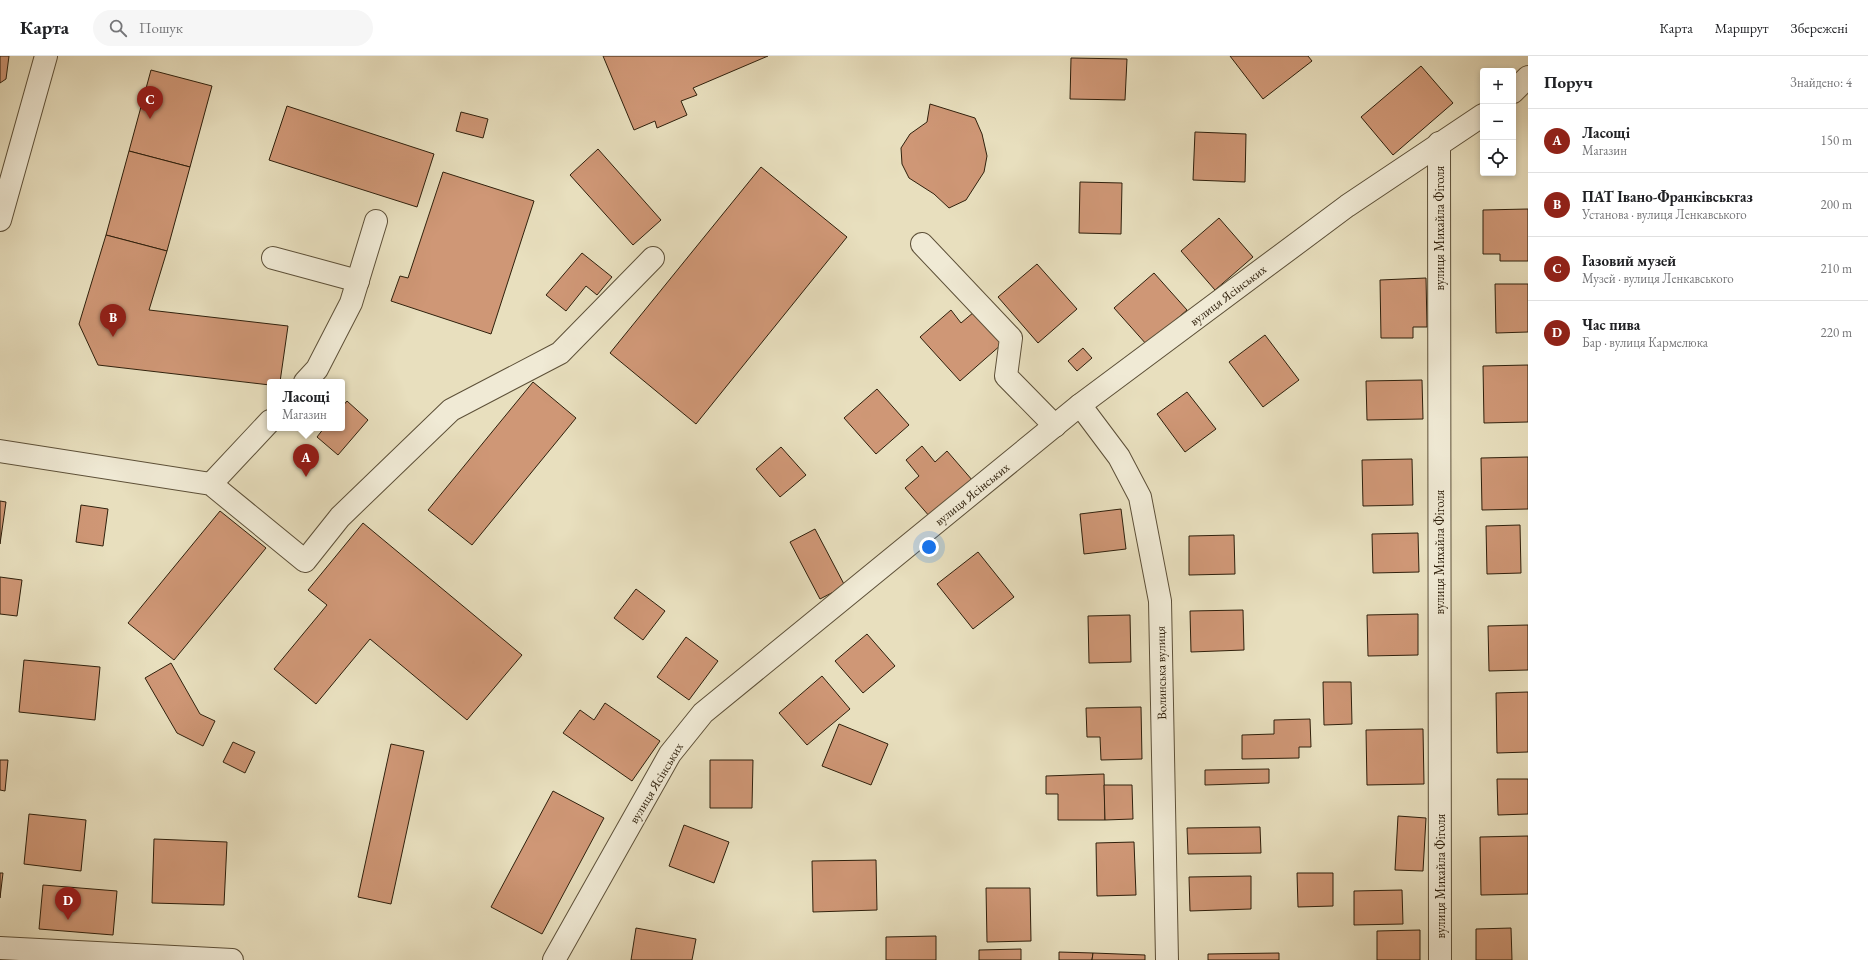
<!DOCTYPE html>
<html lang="uk">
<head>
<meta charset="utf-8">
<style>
	:root { --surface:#fff; --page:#f6f6f6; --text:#202124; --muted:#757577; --line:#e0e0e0; --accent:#8f2418 }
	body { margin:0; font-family:"EB Garamond",serif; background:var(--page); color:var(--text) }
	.controls { position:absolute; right:12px; top:12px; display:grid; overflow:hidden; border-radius:4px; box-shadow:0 2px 6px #0003 }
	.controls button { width:36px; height:36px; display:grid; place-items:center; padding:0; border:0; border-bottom:1px solid var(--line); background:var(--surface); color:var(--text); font:20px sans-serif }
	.you { position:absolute; left:929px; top:491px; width:14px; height:14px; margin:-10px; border:3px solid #fff; border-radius:50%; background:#1a73e8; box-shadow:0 0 0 6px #1a73e833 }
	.badge { display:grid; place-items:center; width:26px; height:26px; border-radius:50%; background:var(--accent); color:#fff; font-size:13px; font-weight:700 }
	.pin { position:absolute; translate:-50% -33px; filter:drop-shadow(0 1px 2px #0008) }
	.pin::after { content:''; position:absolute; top:21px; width:14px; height:12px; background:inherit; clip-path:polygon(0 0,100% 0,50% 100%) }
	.popup { position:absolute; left:267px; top:323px; width:78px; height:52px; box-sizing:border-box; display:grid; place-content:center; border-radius:4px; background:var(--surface); filter:drop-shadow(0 1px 3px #0005); font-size:13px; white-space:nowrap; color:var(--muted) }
	.popup b { font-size:15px; color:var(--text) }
	.popup::after { content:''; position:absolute; left:50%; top:100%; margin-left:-8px; border:8px solid transparent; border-top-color:var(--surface) }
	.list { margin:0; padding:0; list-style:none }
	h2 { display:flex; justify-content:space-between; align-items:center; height:52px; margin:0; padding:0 16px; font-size:17px }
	h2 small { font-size:13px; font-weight:400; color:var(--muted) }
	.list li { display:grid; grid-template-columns:26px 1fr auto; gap:12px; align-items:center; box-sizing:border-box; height:64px; padding:0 16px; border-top:1px solid var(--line) }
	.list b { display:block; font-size:15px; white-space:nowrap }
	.list p { margin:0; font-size:13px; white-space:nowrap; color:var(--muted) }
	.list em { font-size:13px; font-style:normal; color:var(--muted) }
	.icon { flex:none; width:22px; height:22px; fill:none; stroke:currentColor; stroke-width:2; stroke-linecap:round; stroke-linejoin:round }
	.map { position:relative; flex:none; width:1528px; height:904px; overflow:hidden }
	header { display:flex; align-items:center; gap:24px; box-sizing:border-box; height:56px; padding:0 20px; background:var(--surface); border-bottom:1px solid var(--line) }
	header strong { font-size:19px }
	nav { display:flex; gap:22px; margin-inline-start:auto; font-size:14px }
	.search { width:280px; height:36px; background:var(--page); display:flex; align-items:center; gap:10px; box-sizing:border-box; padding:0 14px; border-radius:22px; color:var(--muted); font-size:15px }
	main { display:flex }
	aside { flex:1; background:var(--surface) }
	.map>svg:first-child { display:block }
	.building { fill:#cf9776; stroke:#2f200c }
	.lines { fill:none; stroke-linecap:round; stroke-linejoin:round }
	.minor-casing { stroke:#5d5038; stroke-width:24 }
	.minor { stroke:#f0ead5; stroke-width:22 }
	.labels { text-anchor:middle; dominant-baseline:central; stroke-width:4; stroke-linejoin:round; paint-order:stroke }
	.street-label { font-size:13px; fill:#2f200c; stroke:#f0ead5 }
</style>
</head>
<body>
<header>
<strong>Карта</strong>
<div class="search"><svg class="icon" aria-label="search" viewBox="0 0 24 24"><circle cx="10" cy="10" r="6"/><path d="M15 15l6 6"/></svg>Пошук</div>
<nav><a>Карта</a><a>Маршрут</a><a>Збережені</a></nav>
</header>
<main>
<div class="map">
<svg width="1528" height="904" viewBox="0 0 1528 904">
	<rect width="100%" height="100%" fill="#e8dfbe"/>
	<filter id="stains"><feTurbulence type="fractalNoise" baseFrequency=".005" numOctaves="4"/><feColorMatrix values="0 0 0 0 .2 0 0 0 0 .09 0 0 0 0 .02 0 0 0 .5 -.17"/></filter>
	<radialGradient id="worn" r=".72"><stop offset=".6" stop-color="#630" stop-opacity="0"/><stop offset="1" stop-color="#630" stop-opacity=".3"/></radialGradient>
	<g class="building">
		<polygon points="0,0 9,0 6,23 0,27"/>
		<polygon points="603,0 768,0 693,32 697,39 681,45 687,59 657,72 655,65 634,74"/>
		<polygon points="1230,0 1308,0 1312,5 1263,43"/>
		<polygon points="1071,2 1127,3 1125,44 1070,43"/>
		<polygon points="1421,10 1453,47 1393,99 1361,61"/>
		<polygon points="151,14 212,30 190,111 129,95"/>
		<polygon points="930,48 975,62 982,78 987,100 984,116 966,144 949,152 934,138 909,122 902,108 901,92 910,78 927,66"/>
		<polygon points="287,50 434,98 417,151 269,104"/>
		<polygon points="461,56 488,63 483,82 456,75"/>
		<polygon points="1195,76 1246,78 1245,126 1193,124"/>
		<polygon points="598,93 661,164 633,189 570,119"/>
		<polygon points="129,95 190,111 167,195 106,179"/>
		<polygon points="761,111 847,181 696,368 610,297"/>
		<polygon points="443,116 534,145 491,278 391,245 400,220 408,222"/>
		<polygon points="1080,126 1122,127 1121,178 1079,177"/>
		<polygon points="1528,153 1528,205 1500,205 1500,198 1483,198 1483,154"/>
		<polygon points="1219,162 1253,201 1215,234 1181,195"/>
		<polygon points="106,179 167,195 149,254 288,270 280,326 270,326 270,329 98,309 79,268"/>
		<polygon points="582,197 612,221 597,239 586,230 566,255 546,239"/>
		<polygon points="1037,208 1077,253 1038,287 998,241"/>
		<polygon points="1154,217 1187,254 1147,289 1114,252"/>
		<polygon points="1426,222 1427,271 1413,271 1413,282 1381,282 1380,224"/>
		<polygon points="1495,228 1528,228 1528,276 1496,277"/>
		<polygon points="951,254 961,267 974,256 1002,288 960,325 920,281"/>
		<polygon points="1265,279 1299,324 1263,351 1229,306"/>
		<polygon points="1083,292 1092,302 1077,315 1068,305"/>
		<polygon points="1528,309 1528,366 1484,367 1483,310"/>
		<polygon points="1422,324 1423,363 1367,364 1366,325"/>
		<polygon points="533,326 576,362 472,489 428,454"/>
		<polygon points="877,333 909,369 876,398 844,362"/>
		<polygon points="1187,336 1216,373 1185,396 1157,358"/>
		<polygon points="347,345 368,364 338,399 317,381 324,372 342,372 342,351"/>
		<polygon points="922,390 935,406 947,395 973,425 930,461 905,432 919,420 906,404"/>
		<polygon points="781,391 806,419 780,441 756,413"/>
		<polygon points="1528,401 1528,453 1482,454 1481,402"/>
		<polygon points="1412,403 1413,449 1363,450 1362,404"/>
		<polygon points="0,445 6,446 0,488"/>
		<polygon points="81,449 108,453 103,490 76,486"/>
		<polygon points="1121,453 1126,493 1084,498 1080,458"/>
		<polygon points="220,455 266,492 174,604 128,567"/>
		<polygon points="363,467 522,599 467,664 370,583 316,648 274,613 327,549 308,534"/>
		<polygon points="1520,469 1521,517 1487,518 1486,470"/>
		<polygon points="815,473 845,530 820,543 790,486"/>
		<polygon points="1418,477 1419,516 1373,517 1372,478"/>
		<polygon points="1234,479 1235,518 1189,519 1189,480"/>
		<polygon points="978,496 1014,541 973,573 937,528"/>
		<polygon points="0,521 22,524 17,560 0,558"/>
		<polygon points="636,533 665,555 643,584 614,562"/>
		<polygon points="1243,554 1244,594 1191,596 1190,555"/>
		<polygon points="1418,558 1418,599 1368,600 1367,559"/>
		<polygon points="1130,559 1131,606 1089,607 1088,560"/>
		<polygon points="1528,569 1528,614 1489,615 1488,570"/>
		<polygon points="867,578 895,610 863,637 835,605"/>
		<polygon points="686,581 718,605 689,644 657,621"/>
		<polygon points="24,604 100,611 95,664 19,656"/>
		<polygon points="171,607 200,658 215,665 203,690 177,677 145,622"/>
		<polygon points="822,620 850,653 807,689 779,657"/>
		<polygon points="1323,626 1351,626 1352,668 1324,669"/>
		<polygon points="1528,636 1528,696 1497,697 1496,637"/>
		<polygon points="605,647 660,685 632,725 563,677 580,654 594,664"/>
		<polygon points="1141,651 1142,703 1101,704 1100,681 1087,681 1086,652"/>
		<polygon points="1310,663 1311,691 1299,691 1299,702 1242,703 1242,679 1274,678 1274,664"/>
		<polygon points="839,668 888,688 871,729 822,710"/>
		<polygon points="1423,673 1424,728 1367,729 1366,674"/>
		<polygon points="233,686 255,696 245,717 223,706"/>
		<polygon points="391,688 424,695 391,848 358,841"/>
		<polygon points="0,704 8,704 5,735 0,734"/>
		<polygon points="710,704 753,704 752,752 710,752"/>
		<polygon points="1269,713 1269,727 1205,729 1205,714"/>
		<polygon points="1104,718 1105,764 1058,764 1058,738 1046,738 1046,720"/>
		<polygon points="1497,723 1528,723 1528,758 1498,759"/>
		<polygon points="1104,729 1132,729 1133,763 1105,764"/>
		<polygon points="553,735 604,762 542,878 491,851"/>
		<polygon points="29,758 86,764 81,815 24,808"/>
		<polygon points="1398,760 1426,762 1423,815 1395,814"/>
		<polygon points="684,769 729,786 714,827 669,810"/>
		<polygon points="1260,771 1261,797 1188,798 1187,772"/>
		<polygon points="1528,780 1528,838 1481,839 1480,781"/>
		<polygon points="154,783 227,786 224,849 152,847"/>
		<polygon points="1134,786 1136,839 1097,840 1096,787"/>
		<polygon points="876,804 877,854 813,856 812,805"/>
		<polygon points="0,817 3,817 0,842"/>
		<polygon points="1297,817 1333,817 1333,850 1298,851"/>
		<polygon points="1251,820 1251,853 1190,855 1189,821"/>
		<polygon points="43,829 117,835 113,879 39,873"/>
		<polygon points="986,832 1030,832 1031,885 987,886"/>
		<polygon points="1402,834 1403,868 1354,869 1354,835"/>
		<polygon points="636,872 696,883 692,904 631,904"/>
		<polygon points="1511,872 1512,904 1476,904 1476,873"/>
		<polygon points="1420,874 1420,904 1377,904 1377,875"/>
		<polygon points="936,880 936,904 886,904 886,881"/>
		<polygon points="1021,893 1021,904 979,904 979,894"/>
		<polygon points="1059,896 1093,897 1092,904 1059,904"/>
		<polygon points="1093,897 1145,899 1145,904 1092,904"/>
		<polygon points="1279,897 1279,904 1208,904 1208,898"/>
	</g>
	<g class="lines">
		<g class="minor-casing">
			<g id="minor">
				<polyline points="1513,36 1528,21"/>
				<polyline points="1439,87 1440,904"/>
				<polyline points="0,164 46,0"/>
				<polyline points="922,188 1011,282 1006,320 1055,370"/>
				<polyline points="273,202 358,225"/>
				<polyline points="305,326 317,313 351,247 376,165"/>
				<polyline points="1080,349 1119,401 1140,441 1160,545 1167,904"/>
				<polyline points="0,395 211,428 305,505 340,461 451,354 560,297 653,202"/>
				<polyline points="211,428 270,365"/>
				<polyline points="0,892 232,904"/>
				<polyline points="554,904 670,698 703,657 1080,349 1347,150 1483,59"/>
			</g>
		</g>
		<use href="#minor" class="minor"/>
	</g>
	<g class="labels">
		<g class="street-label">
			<text transform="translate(1439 172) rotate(-90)">вулиця Михайла Фіголя</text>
			<text transform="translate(1228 239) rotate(-37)">вулиця Ясінських</text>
			<text transform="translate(972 438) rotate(-39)">вулиця Ясінських</text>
			<text transform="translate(1439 496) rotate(-90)">вулиця Михайла Фіголя</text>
			<text transform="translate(1161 617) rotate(-91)">Волинська вулиця</text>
			<text transform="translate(656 727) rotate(-59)">вулиця Ясінських</text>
			<text transform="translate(1440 820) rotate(-90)">вулиця Михайла Фіголя</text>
		</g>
	</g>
	<rect width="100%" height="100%" filter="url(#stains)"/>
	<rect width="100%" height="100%" fill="url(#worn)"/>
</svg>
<div class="controls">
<button>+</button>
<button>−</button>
<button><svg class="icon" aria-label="locate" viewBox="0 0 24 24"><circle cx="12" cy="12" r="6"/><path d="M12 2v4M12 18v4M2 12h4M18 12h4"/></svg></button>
</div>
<div class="you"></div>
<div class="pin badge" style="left:306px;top:421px">A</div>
<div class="popup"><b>Ласощі</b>Магазин</div>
<div class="pin badge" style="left:113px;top:281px">B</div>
<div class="pin badge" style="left:150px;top:63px">C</div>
<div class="pin badge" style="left:68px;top:864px">D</div>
</div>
<aside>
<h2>Поруч<small>Знайдено: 4</small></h2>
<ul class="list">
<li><span class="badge">A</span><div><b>Ласощі</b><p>Магазин</p></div><em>150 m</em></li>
<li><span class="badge">B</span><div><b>ПАТ Івано-Франківськгаз</b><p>Установа · вулиця Ленкавського</p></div><em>200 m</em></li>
<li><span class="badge">C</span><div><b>Газовий музей</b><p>Музей · вулиця Ленкавського</p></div><em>210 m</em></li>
<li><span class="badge">D</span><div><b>Час пива</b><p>Бар · вулиця Кармелюка</p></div><em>220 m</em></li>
</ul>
</aside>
</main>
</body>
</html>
